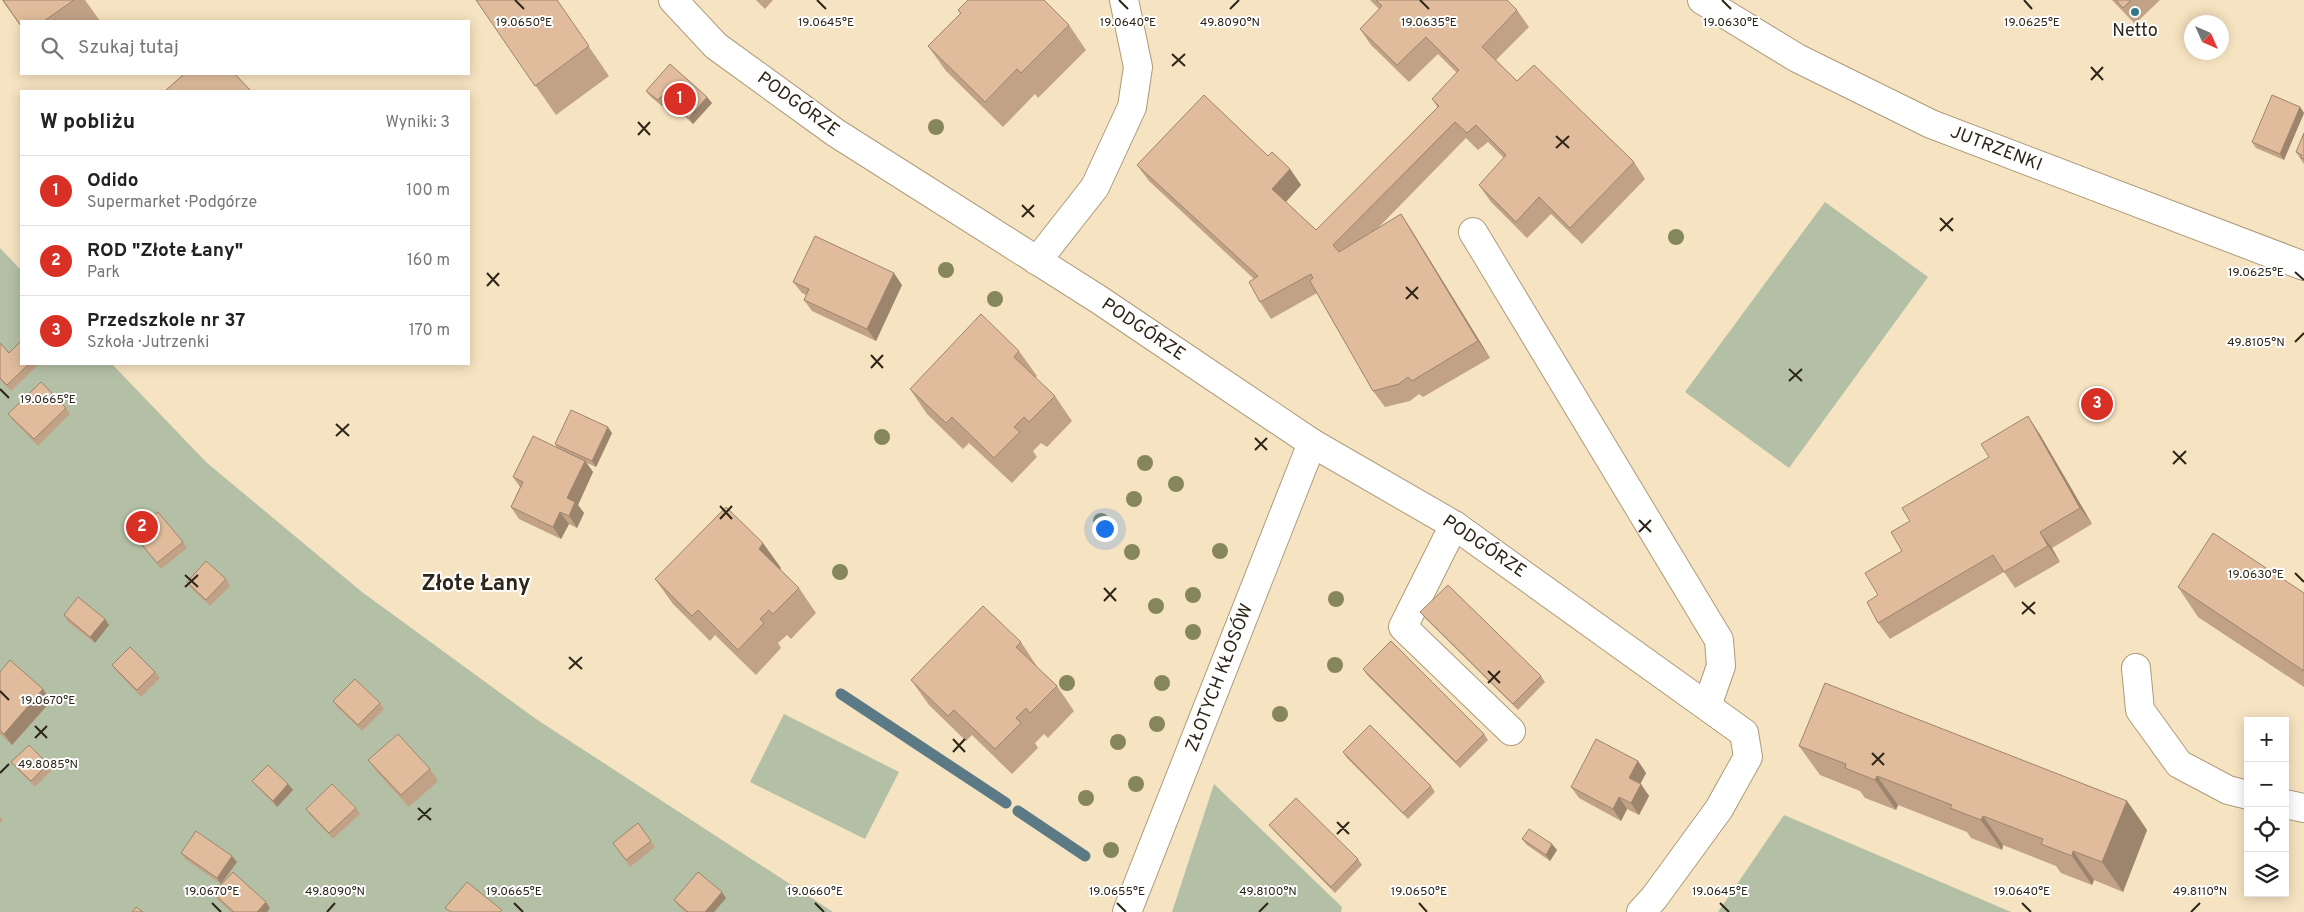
<!DOCTYPE html>
<html lang="pl">
<head>
<meta charset="utf-8">
<style>
	:root { --surface:#fff; --page:#f2f2f2; --text:#222; --muted:#767676; --line:#e0e0e0; --accent:#d93025 }
	body { margin:0; font-family:Overpass,sans-serif; background:var(--page); color:var(--text) }
	.controls { position:absolute; right:15px; bottom:15px; display:grid; overflow:hidden; border-radius:0px; box-shadow:0 2px 12px #0003 }
	.controls button { width:45px; height:45px; display:grid; place-items:center; padding:0; border:0; border-bottom:1px solid var(--line); background:var(--surface); color:var(--text); font:25px sans-serif }
	.compass { position:absolute; left:2184px; top:15px; width:45px; height:45px; border-radius:50%; background:var(--surface); box-shadow:0 2px 12px #0003; rotate:135deg }
	.you { position:absolute; left:1104px; top:528px; width:18px; height:18px; margin:-12px; border:4px solid #fff; border-radius:50%; background:#1a73e8; box-shadow:0 0 0 8px #1a73e833 }
	.badge { display:grid; place-items:center; width:32px; height:32px; border-radius:50%; background:var(--accent); color:#fff; font-size:16px; font-weight:700 }
	.pin { position:absolute; translate:-50% -50%; border:2px solid #fff; box-shadow:0 1px 5px #0006 }
	.list { margin:0; padding:0; list-style:none }
	h2 { display:flex; justify-content:space-between; align-items:center; height:65px; margin:0; padding:0 20px; font-size:21px }
	h2 small { font-size:16px; font-weight:400; color:var(--muted) }
	.list li { display:grid; grid-template-columns:32px 1fr auto; gap:15px; align-items:center; box-sizing:border-box; height:70px; padding:0 20px; border-top:1px solid var(--line) }
	.list b { display:block; font-size:19px; white-space:nowrap }
	.list p { margin:0; font-size:16px; white-space:nowrap; color:var(--muted) }
	.list em { font-size:16px; font-style:normal; color:var(--muted) }
	.icon { flex:none; width:28px; height:28px; fill:none; stroke:currentColor; stroke-width:2; stroke-linecap:round; stroke-linejoin:round }
	.map { position:relative; flex:none; width:2304px; height:912px; overflow:hidden }
	.search { position:absolute; background:var(--surface); box-shadow:0 2px 12px #0003; left:20px; top:20px; width:450px; height:55px; display:flex; align-items:center; gap:12px; box-sizing:border-box; padding:0 18px; border-radius:0px; color:var(--muted); font-size:19px }
	.panel { position:absolute; background:var(--surface); box-shadow:0 2px 12px #0003; left:20px; top:90px; width:450px; height:275px; border-radius:0px }
	.map>svg:first-child { display:block }
	.green { fill:#b4c0a5 }
	.lines { fill:none; stroke-linecap:round; stroke-linejoin:round }
	.stream { stroke:#5b7a85; stroke-width:11 }
	.minor-casing { stroke:#ad9b7b; stroke-width:30 }
	.minor { stroke:#fff; stroke-width:28 }
	.tree { fill:#86865d }
	.wall { fill:#c1a286 }
	.shaded-wall { fill:#9d846d }
	.building { fill:#e0bc9c; stroke:#9d846d }
	.ticks { fill:none; stroke:#2c2518; stroke-width:2 }
	.poi-dot { fill:#347788; stroke:#fff; stroke-width:2 }
	.labels { text-anchor:middle; dominant-baseline:central; stroke-width:4; stroke-linejoin:round; paint-order:stroke }
	.poi-label { font-size:18px; fill:#2c2518; stroke:#fff }
	.street-label { font-size:18px; fill:#2c2518; stroke:#fff }
	.district-label { font-size:22px; font-weight:bold; fill:#2c2518; stroke:#fff }
	.ticks-label { font-size:12px; text-anchor:middle; fill:#2c2518; stroke:#fff; stroke-width:4; stroke-linejoin:round; paint-order:stroke }
</style>
</head>
<body>
<div class="map">
<svg width="2304" height="912" viewBox="0 0 2304 912">
	<rect width="100%" height="100%" fill="#f6e3c1"/>
	<g class="green">
		<polygon points="1825,202 1928,277 1789,468 1685,392"/>
		<polygon points="0,248 21,270 21,364 112,364 206,462 362,592 536,719 833,912 0,912"/>
		<polygon points="784,714 899,772 865,839 750,782"/>
		<polygon points="1214,784 1342,907 1341,912 1172,912"/>
		<polygon points="1784,815 2011,912 1718,912"/>
	</g>
	<g class="lines">
		<g class="stream">
			<polyline points="841,694 1006,803"/>
			<polyline points="1018,811 1085,856"/>
		</g>
		<g class="minor-casing">
			<g id="minor">
				<polyline points="673,0 716,46 836,133 1098,299 1312,443 1454,525 1744,733 1748,757 1719,809 1654,898 1641,912"/>
				<polyline points="1702,0 1797,58 1931,124 2304,266"/>
				<polyline points="1473,232 1719,640 1721,666 1707,706"/>
				<polyline points="1037,261 1095,187 1132,107 1138,67 1124,0"/>
				<polyline points="1454,525 1403,627 1511,731"/>
				<polyline points="2136,668 2140,710 2179,764 2228,790 2248,795"/>
				<polyline points="2285,804 2304,808"/>
				<polyline points="1127,912 1312,443"/>
			</g>
		</g>
		<use href="#minor" class="minor"/>
	</g>
	<g class="tree">
		<circle cx="936" cy="127" r="8"/>
		<circle cx="1676" cy="237" r="8"/>
		<circle cx="946" cy="270" r="8"/>
		<circle cx="995" cy="299" r="8"/>
		<circle cx="882" cy="437" r="8"/>
		<circle cx="1145" cy="463" r="8"/>
		<circle cx="1176" cy="484" r="8"/>
		<circle cx="1134" cy="499" r="8"/>
		<circle cx="1101" cy="521" r="8"/>
		<circle cx="1220" cy="551" r="8"/>
		<circle cx="1132" cy="552" r="8"/>
		<circle cx="840" cy="572" r="8"/>
		<circle cx="1193" cy="595" r="8"/>
		<circle cx="1336" cy="599" r="8"/>
		<circle cx="1156" cy="606" r="8"/>
		<circle cx="1193" cy="632" r="8"/>
		<circle cx="1335" cy="665" r="8"/>
		<circle cx="1067" cy="683" r="8"/>
		<circle cx="1162" cy="683" r="8"/>
		<circle cx="1280" cy="714" r="8"/>
		<circle cx="1157" cy="724" r="8"/>
		<circle cx="1118" cy="742" r="8"/>
		<circle cx="1136" cy="784" r="8"/>
		<circle cx="1086" cy="798" r="8"/>
		<circle cx="1111" cy="850" r="8"/>
	</g>
	<g class="wall">
		<polygon points="2,0 85,0 100,21 21,21 21,27"/>
		<polygon points="476,0 557,0 609,76 556,115"/>
		<polygon points="756,0 773,0 765,9"/>
		<polygon points="1370,0 1507,0 1517,10 1529,27 1496,60 1517,81 1634,162 1645,179 1582,244 1551,214 1527,238 1491,202 1479,185 1504,158 1488,142 1478,150 1466,138 1376,230 1401,214 1412,231 1490,358 1423,397 1419,394 1410,401 1385,407 1373,391 1317,293 1271,319 1260,302 1254,279 1149,181 1137,165 1268,156 1290,169 1301,185 1286,202 1316,230 1438,108 1432,99 1457,73 1438,54 1409,82 1371,45 1360,29 1379,9"/>
		<polygon points="2112,0 2160,0 2135,24"/>
		<polygon points="958,10 1069,25 1086,50 1038,98 1035,94 1003,127 946,71 928,46 960,14"/>
		<polygon points="646,91 712,103 693,124 667,101 662,106 651,97"/>
		<polygon points="2300,107 2304,113 2284,160 2256,148 2252,142"/>
		<polygon points="2304,133 2304,164 2296,152"/>
		<polygon points="793,282 902,285 876,341 812,311 804,300 806,295 802,293"/>
		<polygon points="0,343 21,364 39,364 11,391 0,380"/>
		<polygon points="1019,351 1037,376 1035,378 1055,396 1072,421 1047,447 1041,443 1033,451 1037,457 1012,483 969,443 963,449 927,414 910,389"/>
		<polygon points="66,408 70,414 38,446 13,420 8,414"/>
		<polygon points="612,433 596,467 587,463 593,472 578,505 584,513 577,528 569,524 561,539 519,519 511,507 520,487 513,477 557,447 555,444"/>
		<polygon points="2039,433 2092,524 2052,548 2060,562 2015,588 2004,572 1890,639 1878,623 1878,595 1902,551 1910,521"/>
		<polygon points="132,533 183,542 187,548 161,569"/>
		<polygon points="781,568 780,570 799,588 816,613 791,639 787,635 778,643 781,648 756,675 715,635 710,641 673,604 655,579"/>
		<polygon points="226,579 230,586 210,606 191,588 187,582"/>
		<polygon points="2178,587 2304,593 2304,687 2198,617"/>
		<polygon points="1420,612 1541,676 1545,682 1518,710 1425,618"/>
		<polygon points="64,615 109,625 95,643 68,622"/>
		<polygon points="1021,642 1038,668 1057,686 1074,711 1048,738 1044,734 1035,743 1038,748 1012,774 972,735 966,741 929,705 911,680"/>
		<polygon points="112,665 155,672 160,678 141,697 116,671"/>
		<polygon points="1363,669 1484,734 1488,740 1460,768 1367,675"/>
		<polygon points="0,672 51,701 12,745 0,734"/>
		<polygon points="333,701 380,703 384,709 362,731 337,707"/>
		<polygon points="1799,746 2127,801 2147,830 2123,892 2094,880 2092,885 2061,873 2056,866 2003,845 2002,850 1971,838 1967,832 1898,805 1896,810 1865,798 1860,791 1820,775"/>
		<polygon points="1343,752 1431,786 1435,792 1408,819 1347,758"/>
		<polygon points="368,760 430,769 438,781 409,807 377,772"/>
		<polygon points="1638,761 1646,773 1640,784 1649,796 1639,815 1627,809 1621,821 1579,798 1571,787"/>
		<polygon points="11,762 48,764 52,770 35,787 16,768"/>
		<polygon points="252,781 288,784 293,790 277,807 257,787"/>
		<polygon points="356,808 360,814 333,839 310,815 306,809"/>
		<polygon points="0,817 3,820 0,823"/>
		<polygon points="638,823 655,847 630,867 613,843"/>
		<polygon points="1269,825 1358,859 1362,865 1335,893 1274,831"/>
		<polygon points="1522,839 1557,850 1550,861 1527,845"/>
		<polygon points="181,853 232,856 237,862 221,884 185,859"/>
		<polygon points="213,893 270,908 267,912 231,912 217,899"/>
		<polygon points="726,898 714,912 685,912 678,906 674,900"/>
	</g>
	<g class="shaded-wall">
		<polygon points="707,97 712,103 693,124 689,118"/>
		<polygon points="2300,107 2304,113 2284,160 2280,154"/>
		<polygon points="1290,169 1301,185 1283,205 1272,189"/>
		<polygon points="1401,214 1412,231 1490,358 1478,341"/>
		<polygon points="894,273 902,285 876,341 867,329"/>
		<polygon points="2028,416 2039,433 2092,524 2080,508"/>
		<polygon points="608,427 612,433 596,467 592,461"/>
		<polygon points="585,461 593,472 578,505 584,513 577,528 569,516 567,498"/>
		<polygon points="560,512 569,524 561,539 553,527"/>
		<polygon points="2040,532 2052,548 2060,562 2048,546"/>
		<polygon points="763,543 781,568 776,574 759,549"/>
		<polygon points="105,619 109,625 95,643 90,637"/>
		<polygon points="43,689 51,701 12,745 4,734"/>
		<polygon points="1638,761 1646,773 1637,790 1629,778"/>
		<polygon points="1877,776 1898,805 1896,810 1875,780"/>
		<polygon points="288,784 293,790 277,807 273,801"/>
		<polygon points="1641,784 1649,796 1639,815 1631,803"/>
		<polygon points="1619,797 1627,809 1621,821 1613,809"/>
		<polygon points="2127,801 2147,830 2123,892 2102,862"/>
		<polygon points="1983,816 2003,845 2002,850 1981,820"/>
		<polygon points="1552,844 1557,850 1550,861 1546,855"/>
		<polygon points="2073,851 2094,880 2092,885 2072,856"/>
		<polygon points="232,856 237,862 221,884 217,878"/>
		<polygon points="722,892 726,898 714,912 705,912"/>
		<polygon points="266,902 270,908 267,912 257,912"/>
	</g>
	<g class="building">
		<polygon points="3,0 74,0 44,21 21,21 21,26"/>
		<polygon points="476,0 557,0 589,46 535,86"/>
		<polygon points="968,0 1044,0 1069,25 1021,73 1017,69 985,102 928,46 961,13 958,10"/>
		<polygon points="1376,0 1507,0 1517,10 1482,47 1517,81 1534,65 1634,162 1570,228 1539,197 1516,222 1479,185 1506,155 1476,125 1467,133 1455,122 1333,245 1339,252 1401,214 1478,341 1412,381 1408,377 1399,384 1373,391 1310,281 1313,278 1311,274 1260,302 1249,282 1258,276 1137,165 1204,95 1268,156 1272,152 1290,169 1272,189 1316,230 1439,106 1432,99 1459,70 1426,37 1397,65 1360,29 1382,6"/>
		<polygon points="2116,0 2131,0 2123,8"/>
		<polygon points="670,64 707,97 689,118 663,95 658,100 646,91"/>
		<polygon points="184,74 235,74 251,91 165,91"/>
		<polygon points="2272,95 2300,107 2280,154 2252,142"/>
		<polygon points="2304,133 2304,159 2301,158 2302,155 2296,152"/>
		<polygon points="815,236 894,273 867,329 804,300 809,289 793,282"/>
		<polygon points="981,314 1019,351 1014,357 1055,396 1029,422 1024,417 1014,427 1020,432 994,458 952,417 946,423 910,389"/>
		<polygon points="21,341 21,364 29,364 7,385 0,378 0,343 9,353"/>
		<polygon points="41,382 66,408 34,439 8,414"/>
		<polygon points="571,410 608,427 592,461 555,444"/>
		<polygon points="2028,416 2080,508 2040,532 2048,546 2004,572 1993,555 1878,623 1867,602 1878,595 1865,573 1902,551 1891,532 1910,521 1902,508 1989,457 1981,444"/>
		<polygon points="533,436 585,461 567,498 575,502 569,516 560,512 553,527 511,507 523,482 513,477"/>
		<polygon points="726,507 763,543 759,549 799,588 773,614 769,610 760,619 764,623 738,650 698,610 692,616 655,579"/>
		<polygon points="158,512 183,542 157,563 132,533"/>
		<polygon points="2213,533 2304,593 2304,671 2178,587"/>
		<polygon points="206,561 226,579 206,600 187,582"/>
		<polygon points="1448,585 1541,676 1513,704 1420,612"/>
		<polygon points="78,597 105,619 90,637 64,615"/>
		<polygon points="983,606 1021,642 1016,647 1057,686 1030,713 1026,708 1016,718 1021,723 995,749 954,710 948,716 911,680"/>
		<polygon points="1391,641 1484,734 1456,762 1363,669"/>
		<polygon points="130,647 155,672 137,690 112,665"/>
		<polygon points="10,660 43,689 4,734 0,730 0,672"/>
		<polygon points="355,679 380,703 358,725 333,701"/>
		<polygon points="1825,683 2127,801 2102,862 2073,851 2072,856 2041,844 2043,839 1983,816 1981,820 1950,808 1952,805 1877,776 1875,780 1845,768 1846,764 1799,746"/>
		<polygon points="1370,725 1431,786 1403,813 1343,752"/>
		<polygon points="398,734 430,769 401,795 368,760"/>
		<polygon points="1596,739 1638,761 1629,778 1641,784 1631,803 1619,797 1613,809 1571,787"/>
		<polygon points="29,745 48,764 31,781 11,762"/>
		<polygon points="268,765 288,784 273,801 252,781"/>
		<polygon points="332,784 356,808 329,833 306,809"/>
		<polygon points="1296,798 1358,859 1331,887 1269,825"/>
		<polygon points="638,823 651,841 626,860 613,843"/>
		<polygon points="1529,829 1552,844 1546,855 1522,839"/>
		<polygon points="196,831 232,856 217,878 181,853"/>
		<polygon points="233,872 266,902 257,912 234,912 213,893"/>
		<polygon points="698,872 722,892 705,912 688,912 674,900"/>
		<polygon points="467,882 502,910 500,912 451,912 445,908"/>
		<polygon points="136,907 143,912 132,912"/>
	</g>
	<path class="ticks" d="M515,0l9,9M817,0l9,9M1119,0l9,9M1420,0l9,9M1722,0l9,9M2024,0l8,9M1230,9l9,-9M1172,54l13,12M1172,66l13,-12M2091,67l12,13M2091,80l12,-13M638,122l12,13M638,135l12,-13M1556,136l13,12M1556,148l13,-12M1022,205l12,12M1022,217l12,-12M1940,218l13,13M1940,231l13,-13M2295,272l9,8M487,273l12,13M487,286l12,-13M1406,287l12,12M1406,299l12,-12M2295,342l9,-9M871,355l12,13M871,368l12,-13M1789,369l13,12M1789,381l13,-12M0,389l9,9M336,424l13,12M336,436l13,-12M1255,438l12,12M1255,450l12,-12M2173,451l13,13M2173,464l13,-13M720,506l12,13M720,519l12,-13M1639,520l12,12M1639,532l12,-12M2295,573l9,9M185,575l13,12M185,587l13,-12M1104,588l12,13M1104,601l12,-13M2022,602l13,12M2022,614l13,-12M569,657l13,12M569,669l13,-12M1488,671l12,12M1488,683l12,-12M0,691l9,9M35,726l12,12M35,738l12,-12M953,739l12,13M953,752l12,-13M1872,753l12,12M1872,765l12,-12M0,773l9,-9M418,808l13,12M418,820l13,-12M1337,822l12,12M1337,834l12,-12M212,903l9,9M514,903l9,9M815,903l9,9M1117,903l9,9M1419,903l8,9M1720,903l9,9M2022,903l9,9M327,912l8,-9M1259,912l9,-9M2191,912l9,-9"/>
	<circle class="poi-dot" cx="2135" cy="12" r="5"/>
	<g class="labels">
		<g class="poi-label">
			<text x="2135" y="31">Netto</text>
		</g>
		<g class="street-label">
			<text transform="translate(798 105) rotate(36)">PODGÓRZE</text>
			<text transform="translate(1996 149) rotate(21)">JUTRZENKI</text>
			<text transform="translate(1143 330) rotate(34)">PODGÓRZE</text>
			<text transform="translate(1484 547) rotate(34)">PODGÓRZE</text>
			<text transform="translate(1220 678) rotate(-69)">ZŁOTYCH KŁOSÓW</text>
		</g>
		<g class="district-label">
			<text x="476" y="584">Złote Łany</text>
		</g>
	</g>
	<g class="ticks-label">
		<text x="524" y="26">19.0650°E</text>
		<text x="826" y="26">19.0645°E</text>
		<text x="1128" y="26">19.0640°E</text>
		<text x="1230" y="26">49.8090°N</text>
		<text x="1429" y="26">19.0635°E</text>
		<text x="1731" y="26">19.0630°E</text>
		<text x="2032" y="26">19.0625°E</text>
		<text x="2256" y="276">19.0625°E</text>
		<text x="2256" y="346">49.8105°N</text>
		<text x="48" y="403">19.0665°E</text>
		<text x="2256" y="578">19.0630°E</text>
		<text x="48" y="704">19.0670°E</text>
		<text x="48" y="768">49.8085°N</text>
		<text x="2200" y="895">49.8110°N</text>
		<text x="212" y="895">19.0670°E</text>
		<text x="335" y="895">49.8090°N</text>
		<text x="514" y="895">19.0665°E</text>
		<text x="815" y="895">19.0660°E</text>
		<text x="1117" y="895">19.0655°E</text>
		<text x="1268" y="895">49.8100°N</text>
		<text x="1419" y="895">19.0650°E</text>
		<text x="1720" y="895">19.0645°E</text>
		<text x="2022" y="895">19.0640°E</text>
	</g>
</svg>
<div class="controls">
<button>+</button>
<button>−</button>
<button><svg class="icon" aria-label="locate" viewBox="0 0 24 24"><circle cx="12" cy="12" r="6"/><path d="M12 2v4M12 18v4M2 12h4M18 12h4"/></svg></button>
<button><svg class="icon" aria-label="layers" viewBox="0 0 24 24"><path d="M12 4l9 5-9 5-9-5zM3 14l9 5 9-5"/></svg></button>
</div>
<svg class="compass" viewBox="-18 -18 36 36"><path d="M0-13l5 13h-10z" fill="#e53935"/><path d="M0 13l5-13h-10z" fill="#767676"/></svg>
<div class="you"></div>
<div class="pin badge" style="left:680px;top:99px">1</div>
<div class="pin badge" style="left:142px;top:527px">2</div>
<div class="pin badge" style="left:2097px;top:404px">3</div>
<div class="search"><svg class="icon" aria-label="search" viewBox="0 0 24 24"><circle cx="10" cy="10" r="6"/><path d="M15 15l6 6"/></svg>Szukaj tutaj</div>
<section class="panel">
<h2>W pobliżu<small>Wyniki: 3</small></h2>
<ul class="list">
<li><span class="badge">1</span><div><b>Odido</b><p>Supermarket · Podgórze</p></div><em>100 m</em></li>
<li><span class="badge">2</span><div><b>ROD &quot;Złote Łany&quot;</b><p>Park</p></div><em>160 m</em></li>
<li><span class="badge">3</span><div><b>Przedszkole nr 37</b><p>Szkoła · Jutrzenki</p></div><em>170 m</em></li>
</ul>
</section>
</div>
</body>
</html>
